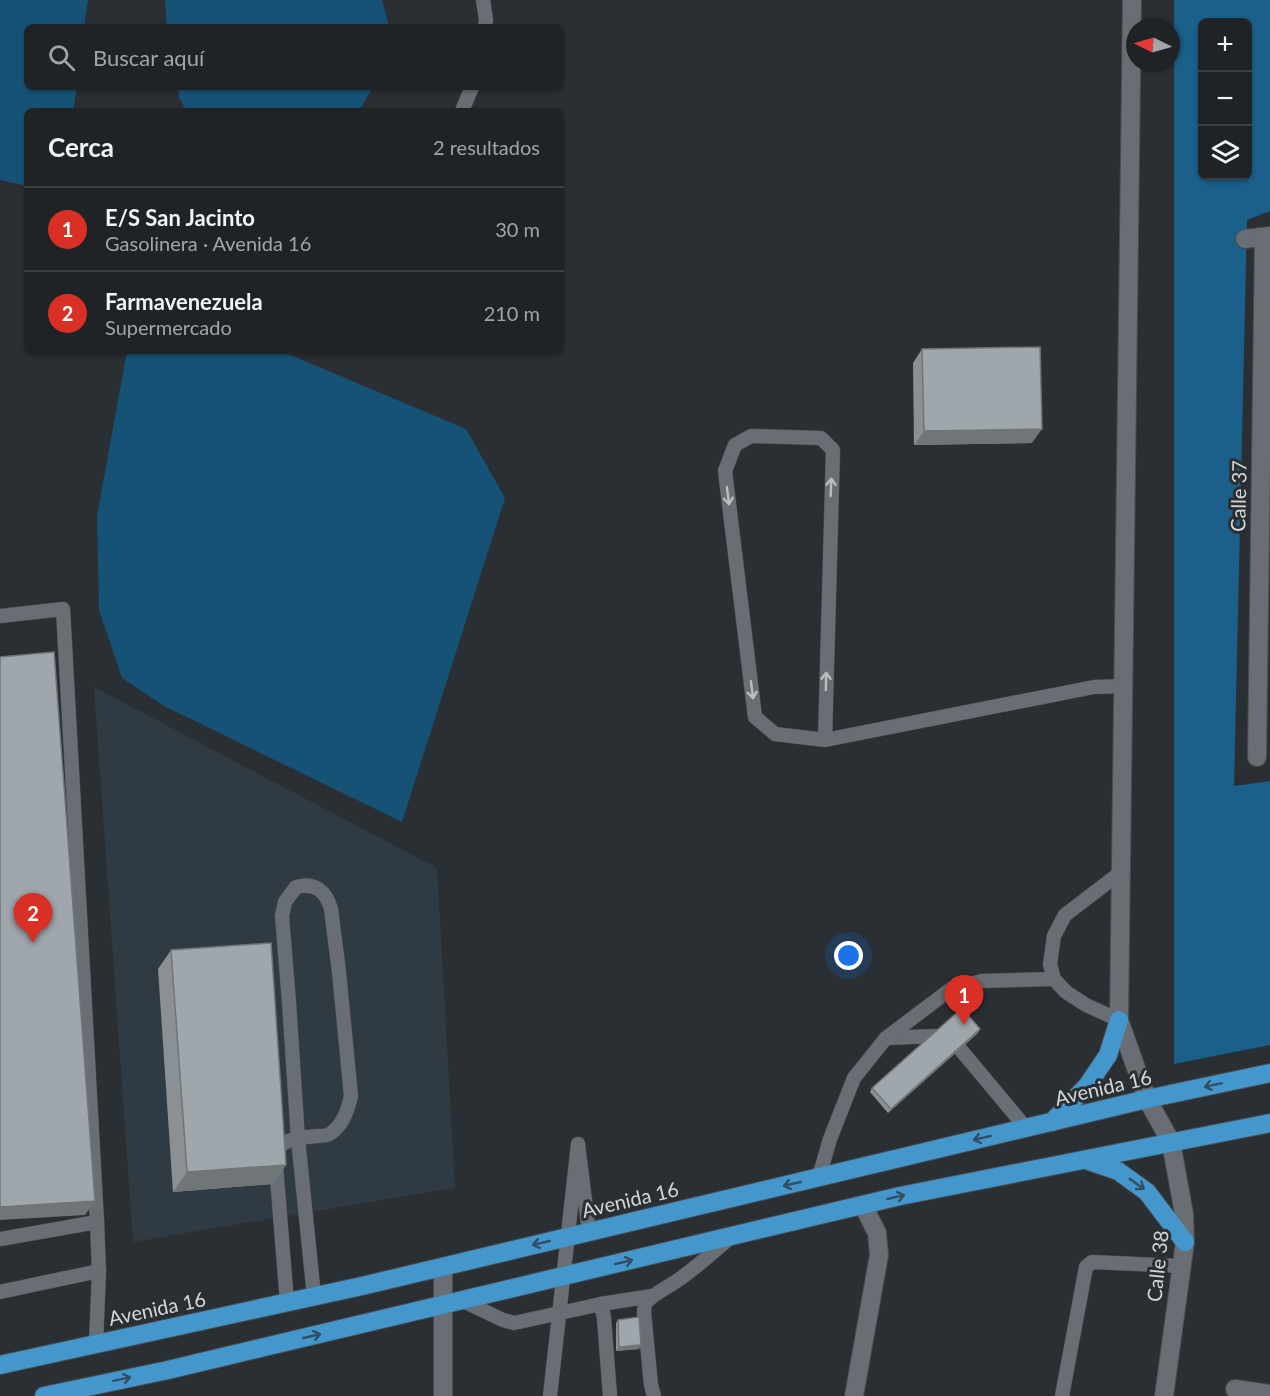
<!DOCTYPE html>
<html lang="es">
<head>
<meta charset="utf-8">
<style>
	:root { --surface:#202326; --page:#2d2f32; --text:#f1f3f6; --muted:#a2a4a7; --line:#3d4043; --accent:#d93025 }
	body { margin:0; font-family:Lato,sans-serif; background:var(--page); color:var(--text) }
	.controls { position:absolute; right:18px; top:18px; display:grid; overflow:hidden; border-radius:9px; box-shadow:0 2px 4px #0004 }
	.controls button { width:54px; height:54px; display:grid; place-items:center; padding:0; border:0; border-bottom:2px solid var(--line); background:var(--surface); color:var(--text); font:30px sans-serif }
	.compass { position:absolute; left:1126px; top:18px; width:54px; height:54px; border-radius:50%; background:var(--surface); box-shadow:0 2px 4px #0004; rotate:275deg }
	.you { position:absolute; left:849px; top:956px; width:21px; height:21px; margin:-15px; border:4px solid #fff; border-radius:50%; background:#1a73e8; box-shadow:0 0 0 9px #1a73e833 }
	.badge { display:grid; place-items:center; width:39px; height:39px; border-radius:50%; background:var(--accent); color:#fff; font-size:20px; font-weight:700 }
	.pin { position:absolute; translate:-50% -50px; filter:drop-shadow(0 2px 3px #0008) }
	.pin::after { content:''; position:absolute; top:32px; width:21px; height:18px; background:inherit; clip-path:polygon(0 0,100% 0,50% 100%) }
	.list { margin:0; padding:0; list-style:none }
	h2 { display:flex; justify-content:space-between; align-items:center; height:78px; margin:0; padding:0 24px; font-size:26px }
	h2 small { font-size:20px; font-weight:400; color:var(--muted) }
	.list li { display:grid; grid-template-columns:39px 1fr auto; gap:18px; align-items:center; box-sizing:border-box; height:84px; padding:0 24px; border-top:2px solid var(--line) }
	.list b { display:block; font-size:22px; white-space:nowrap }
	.list p { margin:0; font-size:20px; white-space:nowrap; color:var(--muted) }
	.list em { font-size:20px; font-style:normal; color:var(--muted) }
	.icon { flex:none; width:33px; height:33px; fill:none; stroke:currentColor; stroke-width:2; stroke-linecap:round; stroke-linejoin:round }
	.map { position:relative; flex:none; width:1270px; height:1396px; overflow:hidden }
	.search { position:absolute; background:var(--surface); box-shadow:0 2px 4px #0004; left:24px; top:24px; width:540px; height:66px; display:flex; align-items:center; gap:15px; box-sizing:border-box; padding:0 21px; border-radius:9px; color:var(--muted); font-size:22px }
	.panel { position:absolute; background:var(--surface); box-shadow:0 2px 4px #0004; left:24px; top:108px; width:540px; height:246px; border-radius:9px }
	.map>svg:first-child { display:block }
	.built { fill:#303a42 }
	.green { fill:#165276 }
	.forest { fill:#1a608a; fill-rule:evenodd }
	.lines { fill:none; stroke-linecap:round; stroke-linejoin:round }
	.lane-casing { stroke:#494d50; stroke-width:15 }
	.street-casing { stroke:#494d50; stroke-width:20 }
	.highway-casing { stroke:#494d50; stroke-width:20 }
	.lane { stroke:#686e73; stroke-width:14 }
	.street { stroke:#686e73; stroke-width:18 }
	.highway { stroke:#4497cd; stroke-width:18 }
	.wall { fill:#8a9094 }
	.shaded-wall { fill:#707578 }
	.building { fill:#a0a7ac; stroke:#707578; stroke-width:1.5 }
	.oneway { stroke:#b9bec0 }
	.oneway2 { stroke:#324e61 }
	.labels { text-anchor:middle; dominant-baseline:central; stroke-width:6; stroke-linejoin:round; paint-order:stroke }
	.street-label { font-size:20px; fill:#d4d8da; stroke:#2a2f33 }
</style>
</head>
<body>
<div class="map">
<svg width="1270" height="1396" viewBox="0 0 1270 1396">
	<rect width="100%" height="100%" fill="#2a2f33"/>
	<polygon class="built" points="94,687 437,868 455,1188 133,1242"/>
	<g class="green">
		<polygon points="0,0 88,0 84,27 27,27 27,87 77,87 73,111 27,111 27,186 0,180"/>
		<polygon points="165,0 382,0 389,27 167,27"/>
		<polygon points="177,87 373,87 359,111 186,111 179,97"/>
		<polygon points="127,351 281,351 466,429 505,498 402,822 164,706 122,678 99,610 97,516"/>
	</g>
	<path class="forest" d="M1174,0h96v211l-23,9 -13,566 36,-5v264l-96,19zM1202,22h46v154h-46z"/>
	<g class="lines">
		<g class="lane-casing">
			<g id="lane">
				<polyline points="483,0 486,20 485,27"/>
				<polyline points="462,111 472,87"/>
				<polyline points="0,616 63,609 97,1222 99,1271 96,1344"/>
				<polyline points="825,740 833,450 821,438 751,436 735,445 725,471 755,717 775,734 825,740 1094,687 1123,686"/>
				<polyline points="1119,1020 1086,1005 1066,992 1054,979 1050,964 1054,936 1065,915 1120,873"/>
				<polyline points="886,1038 936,1036 955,1043 1026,1128"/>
				<polyline points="819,1177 830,1139 854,1078 886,1038 951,989 982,981 1054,979"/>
				<polyline points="0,1239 97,1222"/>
				<polyline points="0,1292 99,1271"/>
				<polyline points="461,1300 503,1320 514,1323 601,1304 604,1318 610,1396"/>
				<path d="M287,1302l-12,-149c8,-16 27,-15 42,-17 5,0 10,0 14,-3 12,-8 17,-23 20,-37l-12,-124 -8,-63c-5,-18 -16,-27 -35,-22l-11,15 -3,14 7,86 9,137 16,157"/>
				<polyline points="601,1304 652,1296"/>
				<polyline points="550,1396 578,1144 589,1232"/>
				<path d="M654,1396l-3,-11 -7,-73 1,-9c11,-11 24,-16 36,-25 17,-12 33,-27 49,-40"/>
				<polyline points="1062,1396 1086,1267 1092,1262 1181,1266"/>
			</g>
		</g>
		<g class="street-casing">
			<g id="street">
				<polyline points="1132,0 1119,1020 1147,1099 1171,1142 1184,1214 1185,1242 1164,1396"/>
				<polyline points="1245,239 1270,236"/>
				<polyline points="1257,757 1264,237"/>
				<polyline points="443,1267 443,1396"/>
				<polyline points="1235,1389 1270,1394"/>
				<polyline points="854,1396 879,1255 877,1233 863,1205"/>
			</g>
		</g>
		<g class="highway-casing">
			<g id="highway">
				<polyline points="1052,1122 1087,1086 1108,1055 1119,1020"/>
				<polyline points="1086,1160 1118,1171 1147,1192 1185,1242"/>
				<polyline points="0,1365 362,1286 1147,1099 1270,1073"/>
				<polyline points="44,1396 168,1370 900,1196 1270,1123"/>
			</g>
		</g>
		<use href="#lane" class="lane"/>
		<use href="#street" class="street"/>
		<use href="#highway" class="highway"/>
	</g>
	<g class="wall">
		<polygon points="922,349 1032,443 914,445 913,363"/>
		<polygon points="171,950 286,1165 272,1184 173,1192 158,969"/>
		<polygon points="978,1033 888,1113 870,1092 872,1088"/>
		<polygon points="618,1320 641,1345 639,1349 616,1351 616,1323"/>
	</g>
	<g class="shaded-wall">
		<polygon points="1042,429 1032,443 914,445 924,431"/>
		<polygon points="980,1029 978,1033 888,1113 891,1109"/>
		<polygon points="286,1165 272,1184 173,1192 187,1172"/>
		<polygon points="95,1201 85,1215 0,1220 0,1207"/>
		<polygon points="641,1345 639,1349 616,1351 619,1347"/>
	</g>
	<g class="building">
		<polygon points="1040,347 1042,429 924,431 922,349"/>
		<polygon points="54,652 95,1201 0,1207 0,657"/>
		<polygon points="271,943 286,1165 187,1172 171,950"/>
		<polygon points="962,1008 980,1029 891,1109 872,1088"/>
		<polygon points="639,1317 641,1345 619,1347 618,1320"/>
	</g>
	<defs><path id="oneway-shaft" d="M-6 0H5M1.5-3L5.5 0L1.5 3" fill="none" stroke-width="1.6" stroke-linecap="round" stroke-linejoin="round" transform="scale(1.5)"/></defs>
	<g class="oneway">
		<use href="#oneway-shaft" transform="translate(831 487) rotate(-88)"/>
		<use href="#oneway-shaft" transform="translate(728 496) rotate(83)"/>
		<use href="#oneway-shaft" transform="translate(826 681) rotate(-89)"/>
		<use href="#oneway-shaft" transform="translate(752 690) rotate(83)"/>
	</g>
	<g class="oneway2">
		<use href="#oneway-shaft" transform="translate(1213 1085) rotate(168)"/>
		<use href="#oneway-shaft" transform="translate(982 1138) rotate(167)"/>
		<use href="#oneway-shaft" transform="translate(792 1184) rotate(167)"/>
		<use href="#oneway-shaft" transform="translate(1137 1184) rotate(36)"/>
		<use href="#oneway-shaft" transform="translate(896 1197) rotate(-13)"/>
		<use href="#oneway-shaft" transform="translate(541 1243) rotate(167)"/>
		<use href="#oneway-shaft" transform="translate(624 1262) rotate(-13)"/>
		<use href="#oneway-shaft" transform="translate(312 1336) rotate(-13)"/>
		<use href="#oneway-shaft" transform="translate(122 1379) rotate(-12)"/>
	</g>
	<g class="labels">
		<g class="street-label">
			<text transform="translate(1238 496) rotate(-89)">Calle 37</text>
			<text transform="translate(1103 1087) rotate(-13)">Avenida 16</text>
			<text transform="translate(630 1199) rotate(-13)">Avenida 16</text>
			<text transform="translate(1157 1266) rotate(-84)">Calle 38</text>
			<text transform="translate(157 1308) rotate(-12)">Avenida 16</text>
		</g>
	</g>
</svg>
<div class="controls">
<button>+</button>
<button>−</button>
<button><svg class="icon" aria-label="layers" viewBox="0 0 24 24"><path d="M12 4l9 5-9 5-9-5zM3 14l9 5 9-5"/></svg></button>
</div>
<svg class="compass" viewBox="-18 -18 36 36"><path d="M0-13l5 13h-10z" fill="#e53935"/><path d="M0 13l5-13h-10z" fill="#a2a4a7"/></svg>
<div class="you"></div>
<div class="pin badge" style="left:964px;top:1025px">1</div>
<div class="pin badge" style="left:33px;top:943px">2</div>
<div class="search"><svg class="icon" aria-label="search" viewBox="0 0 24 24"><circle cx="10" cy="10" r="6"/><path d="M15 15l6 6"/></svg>Buscar aquí</div>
<section class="panel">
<h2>Cerca<small>2 resultados</small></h2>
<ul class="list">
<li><span class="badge">1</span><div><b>E/S San Jacinto</b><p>Gasolinera · Avenida 16</p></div><em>30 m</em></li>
<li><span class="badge">2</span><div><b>Farmavenezuela</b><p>Supermercado</p></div><em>210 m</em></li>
</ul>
</section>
</div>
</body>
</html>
